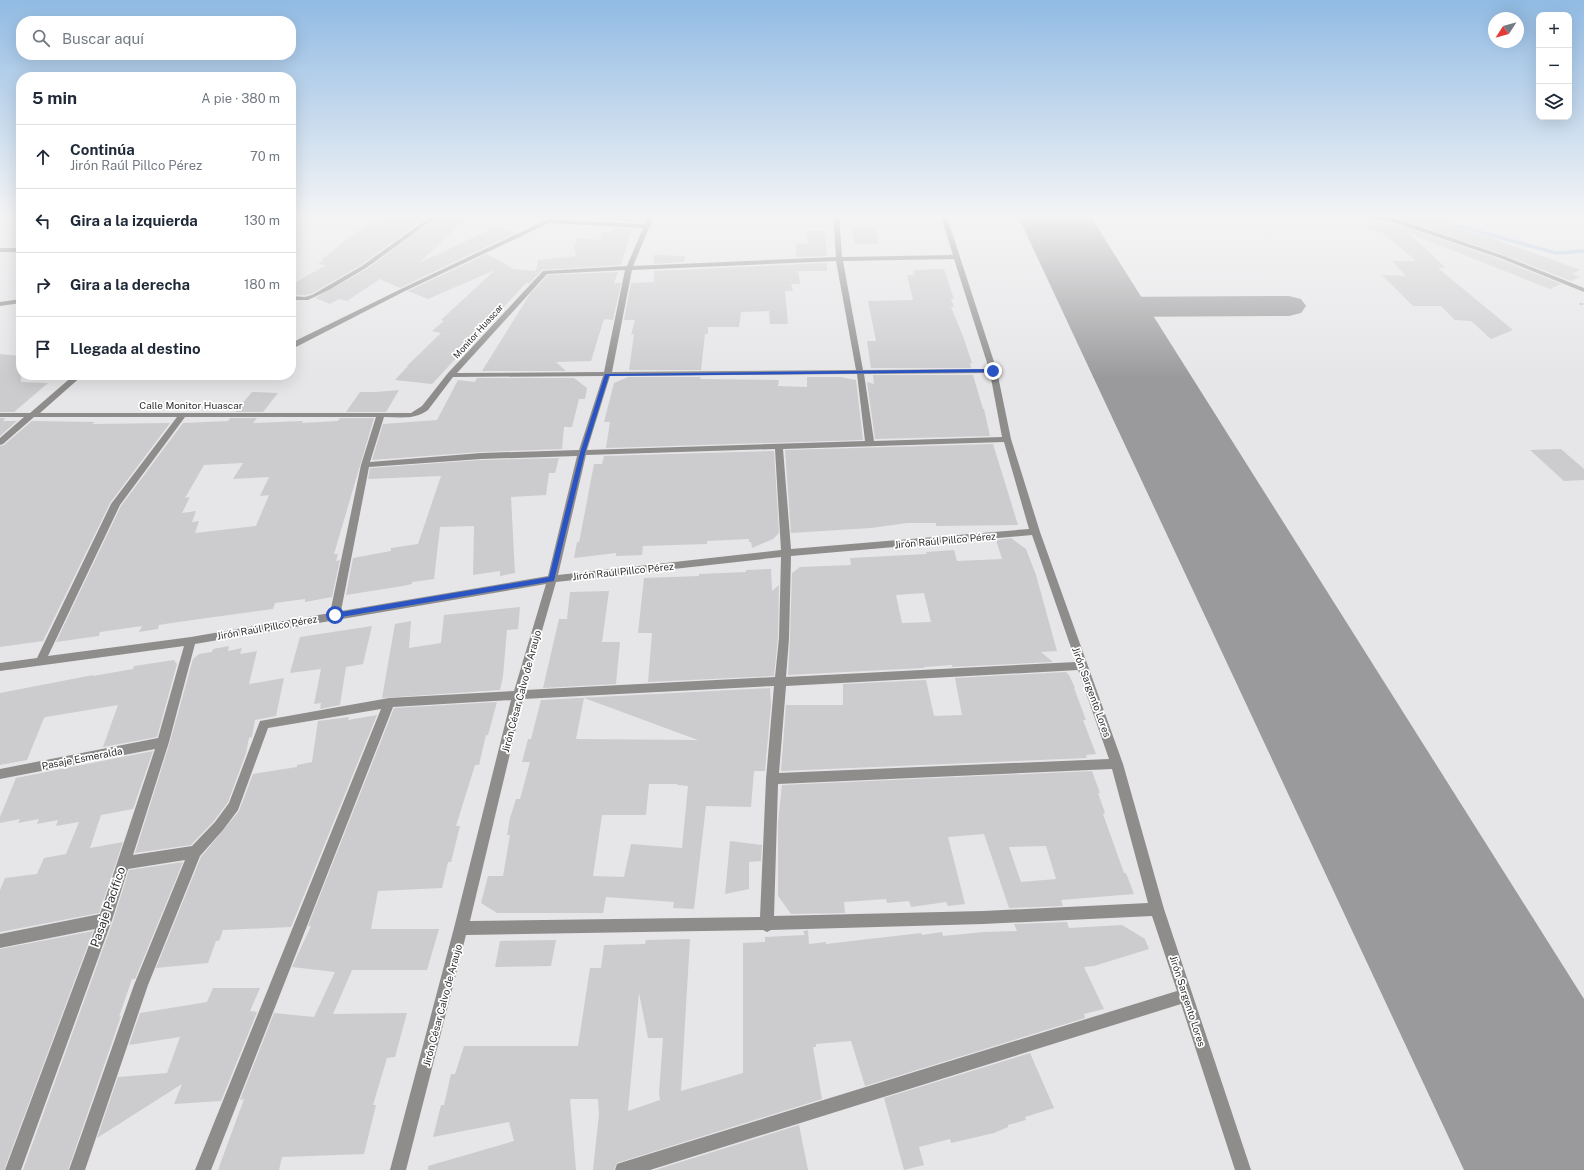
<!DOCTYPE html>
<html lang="es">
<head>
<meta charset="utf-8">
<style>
	:root { --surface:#fff; --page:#f6f6f7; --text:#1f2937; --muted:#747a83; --line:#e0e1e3 }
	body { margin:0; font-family:"Public Sans",sans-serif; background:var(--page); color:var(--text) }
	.controls { position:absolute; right:12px; top:12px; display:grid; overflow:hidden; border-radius:8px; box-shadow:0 4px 16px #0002 }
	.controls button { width:36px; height:36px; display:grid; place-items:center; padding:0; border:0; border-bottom:1px solid var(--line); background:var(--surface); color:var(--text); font:20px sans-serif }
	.compass { position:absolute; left:1488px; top:12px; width:36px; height:36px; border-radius:50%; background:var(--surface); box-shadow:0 4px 16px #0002; rotate:234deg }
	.stop { position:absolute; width:12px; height:12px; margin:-9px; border:3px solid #2a54c3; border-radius:50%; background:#fff }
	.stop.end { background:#2a54c3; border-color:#fff; box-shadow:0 1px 4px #0008 }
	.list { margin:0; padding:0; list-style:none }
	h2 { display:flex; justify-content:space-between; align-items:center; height:52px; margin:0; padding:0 16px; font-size:17px }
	h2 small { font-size:13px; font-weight:400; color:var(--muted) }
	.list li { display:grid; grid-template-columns:26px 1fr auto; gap:12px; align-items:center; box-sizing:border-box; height:64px; padding:0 16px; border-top:1px solid var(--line) }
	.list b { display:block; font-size:15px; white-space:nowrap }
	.list p { margin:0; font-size:13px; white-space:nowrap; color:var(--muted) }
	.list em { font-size:13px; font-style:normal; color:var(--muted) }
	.icon { flex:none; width:22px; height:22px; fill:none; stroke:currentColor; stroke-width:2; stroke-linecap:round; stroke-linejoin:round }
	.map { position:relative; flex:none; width:1584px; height:1170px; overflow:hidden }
	.search { position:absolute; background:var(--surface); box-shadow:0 4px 16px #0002; left:16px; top:16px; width:280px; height:44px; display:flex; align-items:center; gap:10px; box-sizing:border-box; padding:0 14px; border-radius:16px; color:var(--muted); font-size:15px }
	.panel { position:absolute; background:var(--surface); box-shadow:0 4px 16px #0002; left:16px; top:72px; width:280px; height:308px; border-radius:16px }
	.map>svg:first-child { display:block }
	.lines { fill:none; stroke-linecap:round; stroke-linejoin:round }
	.stream { stroke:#aec6dd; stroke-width:3.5 }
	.taxiway { fill:#9a9a9c; fill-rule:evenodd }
	.runway { fill:#9a9a9c; fill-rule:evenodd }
	.building { fill:#ccccce; fill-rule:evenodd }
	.path { stroke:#969698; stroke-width:1.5; stroke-dasharray:1.5 2; stroke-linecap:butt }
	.minor { fill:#8e8d8c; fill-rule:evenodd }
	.route { fill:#2a54c3 }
	.labels { text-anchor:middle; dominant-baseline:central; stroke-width:3.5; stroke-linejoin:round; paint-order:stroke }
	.far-street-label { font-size:9px; fill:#2f2f30; stroke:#fff }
	.street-label { font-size:10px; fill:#2f2f30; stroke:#fff }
	.near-street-label { font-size:12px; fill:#2f2f30; stroke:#fff }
</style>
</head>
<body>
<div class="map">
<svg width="1584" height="1170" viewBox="0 0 1584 1170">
	<rect width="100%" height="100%" fill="#e6e6e8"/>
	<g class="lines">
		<polyline class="stream" points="1414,214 1556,253 1584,251"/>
		<polygon class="taxiway" points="1289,296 1301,299 1306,306 1301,313 1289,316 1103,317 1091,314 1086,307 1091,300 1103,297"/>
		<polygon class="runway" points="1017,214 1089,214 1584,999 1584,1170 1464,1170"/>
	</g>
	<g class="building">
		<polygon points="388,214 431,214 361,265 311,294 305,295 291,295 291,285 326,265 318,264 324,260 321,260 369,222 378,222"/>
		<polygon points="442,214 471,214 419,263 496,227 515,233 400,288 380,279 347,301 339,299 330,304 315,298 367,269"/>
		<polygon points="619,214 638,214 635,222 616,221"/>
		<polygon points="1369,214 1411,214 1477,235 1480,234 1581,270 1572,274 1580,277 1571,281 1504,255 1388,215"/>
		<polygon points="1371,220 1393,223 1499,259 1561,284 1550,289 1409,233 1446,268 1438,268 1513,330 1491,339 1471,321 1455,320 1441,306 1413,306 1382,275 1406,276 1392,261 1416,261 1382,232 1367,229"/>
		<polygon points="875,227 879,244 855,244 851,228"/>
		<polygon points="613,228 632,229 621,265 542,270 529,284 527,282 432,384 395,380 408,366 407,366 441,333 432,331 444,321 441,320 495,270 428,299 408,291 487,254 514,269 536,271 538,260 576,256 574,246 578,238 600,240 602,232 611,232"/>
		<polygon points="807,231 825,231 827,256 796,257 796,244 808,244"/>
		<polygon points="654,255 685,256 684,262 654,264"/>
		<polygon points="827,263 827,271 798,271 800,284 791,284 793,291 785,291 788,324 770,324 769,311 741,312 739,327 708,327 708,334 705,334 701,370 629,370 634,334 631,335 635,320 624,320 631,283 654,282 654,271"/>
		<polygon points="944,269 954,299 951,299 954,307 951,307 964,339 972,363 970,363 971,368 871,368 867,341 876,341 868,301 913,300 907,275 914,275 913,270"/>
		<polygon points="618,272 614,283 621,283 613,320 605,319 603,322 591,361 556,362 566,371 482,371 530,294 548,275"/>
		<polygon points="0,354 21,356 21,382 48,383 14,412 0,412"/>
		<polygon points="873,375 973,375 983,409 984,409 990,436 875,439 867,382 874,384"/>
		<polygon points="628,377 701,377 700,379 779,380 778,386 807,387 807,377 841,377 856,380 863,440 606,448 610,422 604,422 614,383"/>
		<polygon points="477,378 574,378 587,388 585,399 579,399 572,427 564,427 562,449 481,452 372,460 383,424 437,420 458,380 475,382"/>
		<polygon points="399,390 386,412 346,412 360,392 376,392"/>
		<polygon points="252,392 278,393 263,412 235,412"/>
		<polygon points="0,418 5,418 3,421 17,421 0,436"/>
		<path d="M230,418h27l-4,5 50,-2 -1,2 36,-2 2,-3h34l-40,136h4l-2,7 4,-1 -8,37 -27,5v-3l-30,4 -2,6 -95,13 -19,3 -1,4 -19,3 3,-6 -42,6 -1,4 -43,6 65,-136 62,-83 45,-2zM243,463l-10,16 36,-2 -9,19 9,-1 -13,31 -61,7 4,-12 -7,1 4,-11 -14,2 8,-16 -5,1 19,-33z"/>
		<polygon points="32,421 95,422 92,424 170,423 110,503 43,641 0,647 0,446 4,445"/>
		<polygon points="993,444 1018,525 936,526 936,523 907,523 871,528 791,533 785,450"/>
		<polygon points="1561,449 1584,469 1584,480 1564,481 1530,450"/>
		<polygon points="774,451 779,533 773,539 752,548 751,542 749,542 749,539 707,541 707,544 643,546 642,555 616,556 616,553 574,558 577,542 579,542 583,522 594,464 602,464 604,456"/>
		<polygon points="559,458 555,473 549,473 546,495 511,497 515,573 500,576 500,571 473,575 474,526 440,527 434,579 412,582 412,584 403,586 346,595 353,558 391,551 391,548 418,544 441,476 368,479 370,468 481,460"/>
		<path d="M1011,538l15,11 10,26 21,76 -16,1 12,10 -101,5v-2l-28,2v1l-136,7 2,-37 2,-65 8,-6 51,-2 -1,-7 77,-4 -1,-2 28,-2 3,11 45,-2 -6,-19zM924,593l7,29 -29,1 -6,-28z"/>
		<polygon points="771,569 772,591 779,585 778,638 774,676 648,682 652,633 638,633 644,578 699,576 699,574 746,572 746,570"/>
		<polygon points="609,591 602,642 620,642 616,684 543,688 559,619 567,619 570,592"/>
		<polygon points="520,607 518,629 507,630 503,676 500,690 382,698 395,624 411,621 409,648 441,643 444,615"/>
		<polygon points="372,626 363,664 346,667 340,705 320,709 321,703 314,704 321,669 290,673 300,637"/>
		<polygon points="229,646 228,651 242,648 240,654 257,651 249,684 284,678 276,716 255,720 252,737 249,738 246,753 228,802 214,821 191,845 135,853 170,742 193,659 199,654 212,652 213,649"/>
		<polygon points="174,660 177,664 157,737 103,747 118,705 46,717 44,718 27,760 0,765 0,693 93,675 93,676 133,669 134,666"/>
		<polygon points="1066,672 1069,675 1075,688 1074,688 1086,720 1083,720 1096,754 1086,755 1087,758 781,771 786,705 843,705 843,684 926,680 934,716 962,715 955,678"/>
		<path d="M770,688l1,17 -6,66h-11l-3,36 -45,-1 -12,103 -21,-1 1,-6 -68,-5 -3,16h-106l-16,-10 7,-27h15l7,-41h-3l3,-17 6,-19h4l10,-37h-8l6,-23h3l10,-39zM584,698l114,42 -122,-1zM649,784h29l-1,1 11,1 -6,62 -51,-4 -7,33 -31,-1 9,-61h44z"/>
		<polygon points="497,702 488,735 486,735 479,765 475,765 456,826 460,826 451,862 448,862 442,888 378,891 371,929 439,929 427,970 352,970 333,1014 407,1013 395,1057 387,1058 373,1105 376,1105 364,1154 282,1157 279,1170 218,1170 244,1099 240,1100 274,1013 314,1017 335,972 292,967 311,926 308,926 394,708"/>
		<polygon points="377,715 291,927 223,930 219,941 216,941 208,963 156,968 201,857 239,811 253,774 297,767 297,765 312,762 318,721 349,717 348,720"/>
		<polygon points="153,751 133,809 101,815 90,848 123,842 99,913 0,932 0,890 5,878 37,874 44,858 66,854 79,822 56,826 58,820 37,824 39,819 18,823 20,819 0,823 0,817 16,778"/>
		<path d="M1092,771l8,22h-2l7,20 -2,1 21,59h2l8,21 -73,6 2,6 -54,2 -25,-74 -36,3 17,67 -17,2 -2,-4 -35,5 -2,-6 -22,2 -1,-4 -42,3 1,11 -54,1 -13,-18v-74l4,-37zM1046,846l10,33 -35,3 -12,-35z"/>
		<polygon points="730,841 762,845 761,861 749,862 749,889 725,894"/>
		<polygon points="183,862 135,979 132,979 119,1017 121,1016 68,1170 23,1170 113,921 129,870"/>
		<path d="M1067,922l2,6 53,-3 23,14 4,10 -55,17 -10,1 20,42 -20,5 1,4 -220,68 -14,-45 -35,3v3h-3l9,52 -205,64 -3,7h-21l6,-56 -1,-15h-28l6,71h-148v-4l86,-25 -5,-19 -76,15 8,-32h3l7,-31h4l9,-28h114l12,-78h11l3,-23 41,-1 1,-4 44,-1 -9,152 62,-18v-130l22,-1v-5l40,-2 -2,-4 5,-1 1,14 17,-2v2l95,-11 1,2 20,-3 1,4 41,-4 33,-1 -3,-7zM639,993l9,45h15l-4,55 1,7 -32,11z"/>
		<polygon points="93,931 4,1170 0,1170 0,949"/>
		<polygon points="556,940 551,966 495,967 500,941"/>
		<polygon points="213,988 260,988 250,1011 257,1012 221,1101 174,1104 182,1084 97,1138 118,1077 167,1073 180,1037 129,1045 140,1013 207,1002"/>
		<polygon points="1030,1053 1054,1108 1025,1117 1026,1120 1008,1125 1008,1127 994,1133 951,1143 950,1139 919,1147 924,1165 904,1170 884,1098"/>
		<polygon points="799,1125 808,1170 655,1170"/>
	</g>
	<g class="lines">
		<polyline class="path" points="1580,304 1584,304"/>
		<g class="minor">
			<polygon points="434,214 441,214 366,268 329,290 308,300 291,300 291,296 305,297 312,295 362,266"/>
			<path d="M559,214h8l-12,6 89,4 4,-10h6l-4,11 1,1 -2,2 -16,38 203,-9 -3,-43h6l3,43 111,-2 -13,-41h6l51,157 14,68 29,93 83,232 41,145 87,261h-16l-54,-166 -531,166h-35l2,-6 6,-2 554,-171 -25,-75 -169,8 -212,6 -4,2 -4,-2 -297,5 -60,235h-16l64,-242 57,-228 -118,7 -182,463h-16l186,-461 -113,19 -30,82 -15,20 -23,26 -52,129 -63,185h-16l65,-185 51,-125 -57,9 -16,51 -91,250h-16l90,-241 -95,19v-14l100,-20 55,-165 -155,30v-10l158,-31 26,-92 -184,25v-8l37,-5 74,-154 66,-87h-143l-31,27 -3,1v-7l24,-21h-24v-4h30l44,-38h9l-43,38h371l11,-7 26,-33 95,-102 84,-5 16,-38 -94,-5 -146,69 -109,56h-3v-5l108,-53zM954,259l35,110 -126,1 -20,-109zM836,261l20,109 -244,2 20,-102zM625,270l-21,102 -147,1 90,-99zM990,373l12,64 -128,4 -10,-67zM857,374l8,67 -278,9 23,-74zM603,376l-24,74 -98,3 -111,9 14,-45c16,0 31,3 44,-7l25,-33zM185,417h191l-15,48 -31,148 -139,24 -143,19 72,-151zM1004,442l25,87 -238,20 -8,-100zM775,449l6,101 -223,25 28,-120zM577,456l-29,120 -207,35 28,-144 112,-8zM1032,535l44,127 -290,15 3,-39 2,-82zM781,557l-2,81 -4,39 -250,13 31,-108zM546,584l-32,107 -125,7 -129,23 -31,82 -14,19 -23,24 -59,9 36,-113 26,-98zM1078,670l31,89 -330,14 7,-87zM774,686l-8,93 -6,138 -290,4 53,-222zM1112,769l36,134 -165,8 -209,5 4,-132z"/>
			<polygon points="1145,214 1290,214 1388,216 1504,256 1584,288 1584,292 1500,258 1393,222 1376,219 1148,216"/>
			<rect x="0" y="248" width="21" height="4"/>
			<polygon points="21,299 21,303 0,306 0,302"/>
		</g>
	</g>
	<linearGradient id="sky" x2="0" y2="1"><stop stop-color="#91bbe4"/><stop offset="0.57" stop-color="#f4f4f5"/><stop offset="1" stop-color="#f4f4f5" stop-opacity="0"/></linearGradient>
	<rect width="1584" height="378" fill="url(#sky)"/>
	<polygon class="route" points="993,369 995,372 609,376 585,453 554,581 335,618 331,615 335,613 549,577 580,453 605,374"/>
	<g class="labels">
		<g class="far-street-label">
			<text transform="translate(478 331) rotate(-48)">Monitor Huascar</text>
		</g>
		<g class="street-label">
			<text x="191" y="405">Calle Monitor Huascar</text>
			<text transform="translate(945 540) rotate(-5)">Jirón Raúl Pillco Pérez</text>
			<text transform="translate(623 571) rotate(-6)">Jirón Raúl Pillco Pérez</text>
			<text transform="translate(267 627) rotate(-10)">Jirón Raúl Pillco Pérez</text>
			<text transform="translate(521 691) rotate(-75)">Jirón César Calvo de Araujo</text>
			<text transform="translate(1092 692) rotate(70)">Jirón Sargento Lores</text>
			<text transform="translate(82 758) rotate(-11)">Pasaje Esmeralda</text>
			<text transform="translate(1188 1001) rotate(72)">Jirón Sargento Lores</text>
			<text transform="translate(442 1005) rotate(-75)">Jirón César Calvo de Araujo</text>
		</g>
		<g class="near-street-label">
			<text transform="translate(108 907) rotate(-71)">Pasaje Pacífico</text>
		</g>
	</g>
</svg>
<div class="controls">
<button>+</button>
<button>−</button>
<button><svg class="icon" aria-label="layers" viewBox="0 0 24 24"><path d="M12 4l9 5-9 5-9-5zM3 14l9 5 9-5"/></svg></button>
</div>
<svg class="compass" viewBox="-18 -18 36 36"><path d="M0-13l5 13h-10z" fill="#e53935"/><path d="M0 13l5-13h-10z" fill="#747a83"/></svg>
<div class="stop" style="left:335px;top:615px"></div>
<div class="stop end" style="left:993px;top:371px"></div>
<div class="search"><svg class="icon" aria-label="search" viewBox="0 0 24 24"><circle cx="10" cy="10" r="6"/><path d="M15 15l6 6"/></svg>Buscar aquí</div>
<section class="panel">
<h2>5 min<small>A pie · 380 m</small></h2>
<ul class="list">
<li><svg class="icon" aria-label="ahead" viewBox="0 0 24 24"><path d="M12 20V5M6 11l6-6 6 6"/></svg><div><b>Continúa</b><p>Jirón Raúl Pillco Pérez</p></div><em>70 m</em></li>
<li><svg class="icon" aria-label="left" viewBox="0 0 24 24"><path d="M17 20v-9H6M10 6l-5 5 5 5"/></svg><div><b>Gira a la izquierda</b></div><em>130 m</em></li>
<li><svg class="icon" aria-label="right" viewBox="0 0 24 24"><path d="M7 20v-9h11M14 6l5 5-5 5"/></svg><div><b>Gira a la derecha</b></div><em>180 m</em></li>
<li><svg class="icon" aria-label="arrive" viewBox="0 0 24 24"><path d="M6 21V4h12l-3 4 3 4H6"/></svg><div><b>Llegada al destino</b></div></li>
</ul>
</section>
</div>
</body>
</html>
